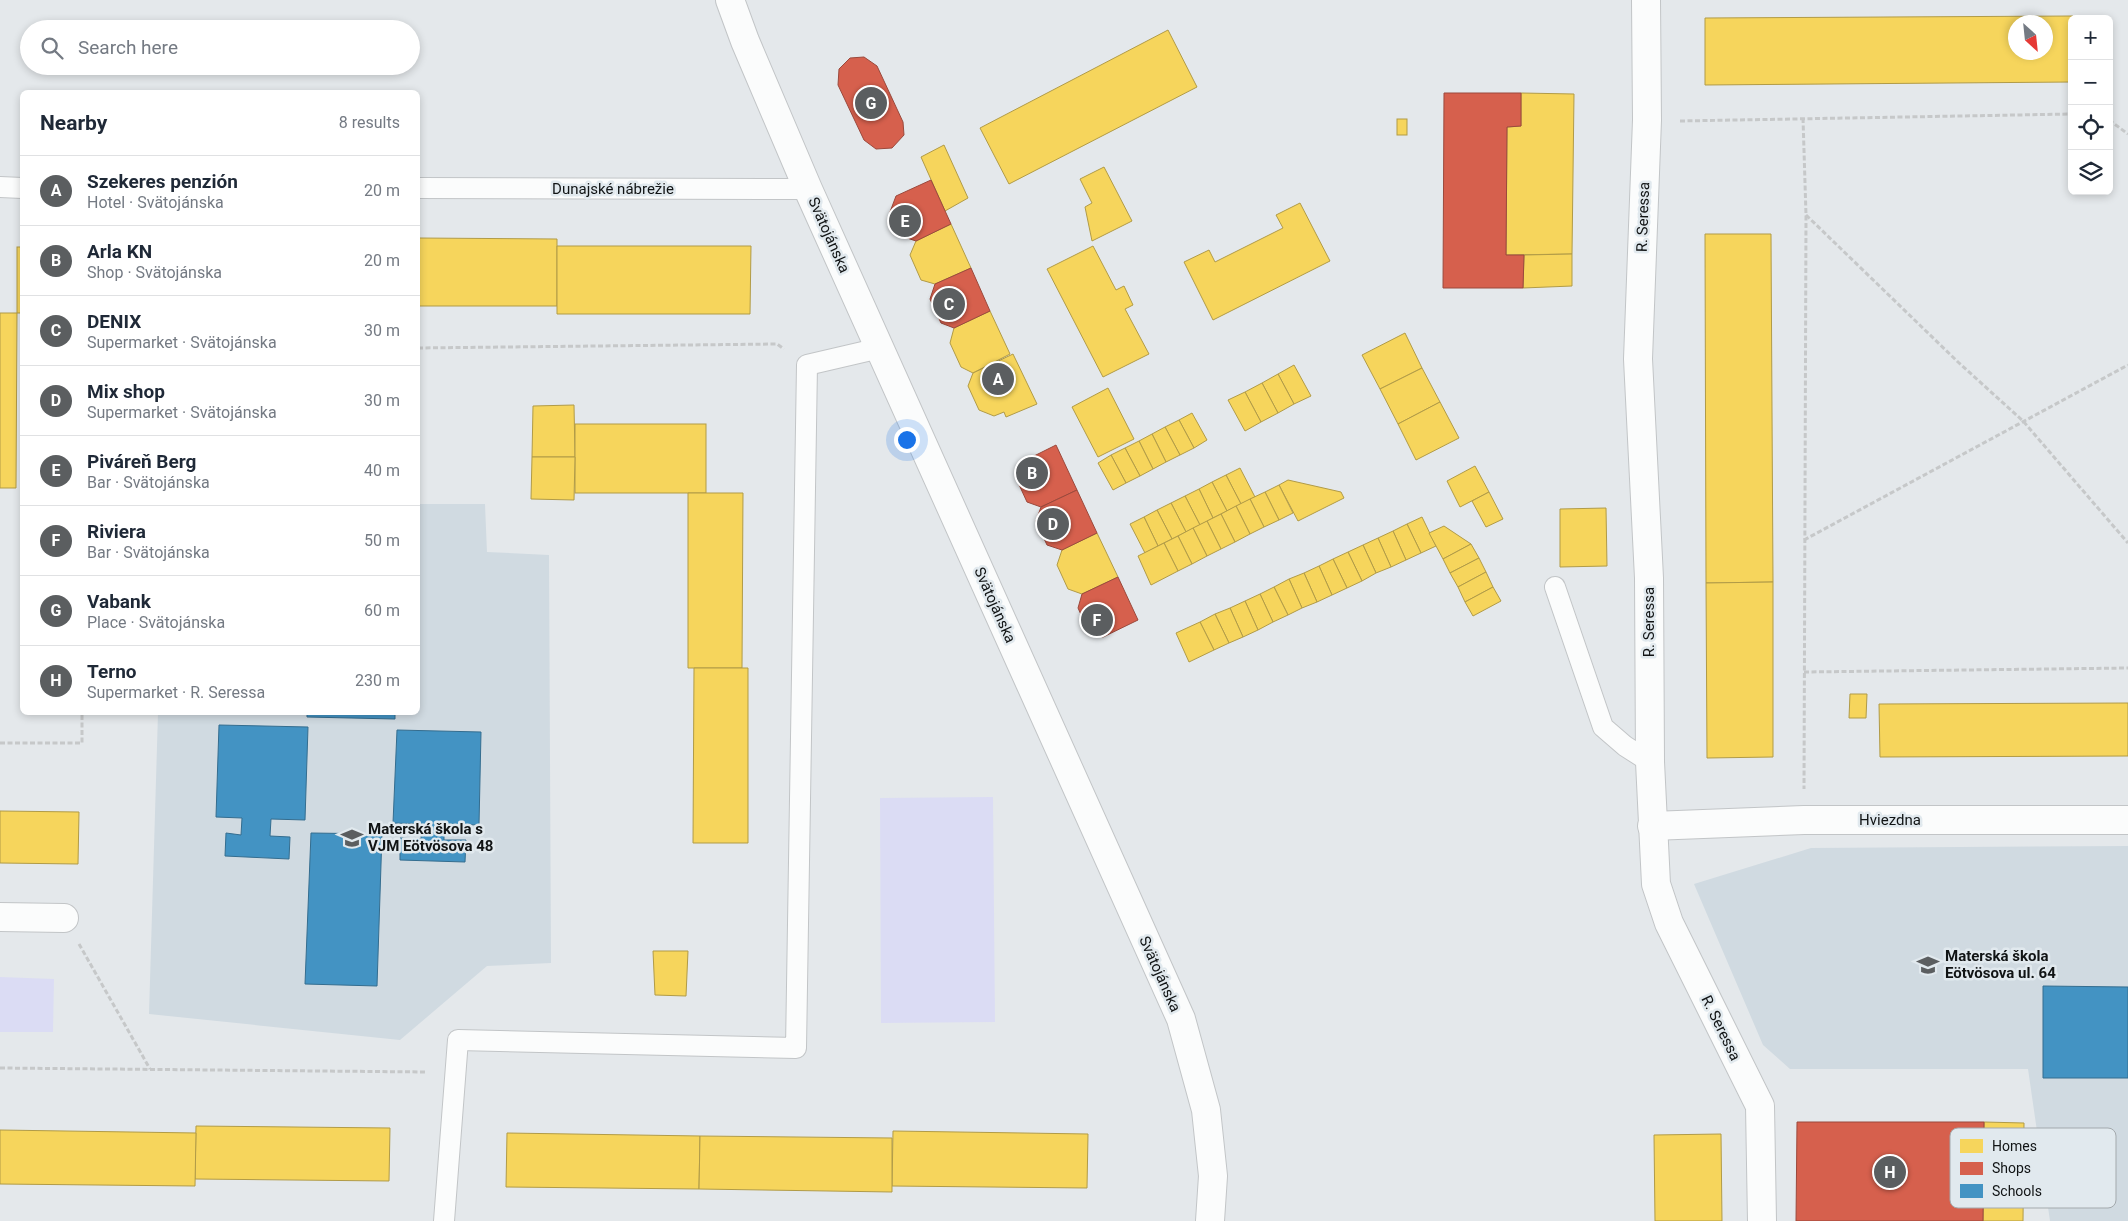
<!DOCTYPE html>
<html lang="en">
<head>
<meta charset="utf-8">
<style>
	:root { --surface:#fff; --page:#f6f6f7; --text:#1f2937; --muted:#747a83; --line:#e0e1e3; --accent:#5b5e60 }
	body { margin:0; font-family:Roboto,sans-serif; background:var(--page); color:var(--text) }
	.controls { position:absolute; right:15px; top:15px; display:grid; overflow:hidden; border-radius:8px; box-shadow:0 2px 8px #0003 }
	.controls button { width:45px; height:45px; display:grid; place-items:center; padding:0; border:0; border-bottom:1px solid var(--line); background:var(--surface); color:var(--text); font:25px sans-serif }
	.compass { position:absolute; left:2008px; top:15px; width:45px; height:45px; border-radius:50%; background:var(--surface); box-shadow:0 2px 8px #0003; rotate:153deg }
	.you { position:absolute; left:906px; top:439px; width:18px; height:18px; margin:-12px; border:4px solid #fff; border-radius:50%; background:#1a73e8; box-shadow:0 0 0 8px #1a73e833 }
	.badge { display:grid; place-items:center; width:32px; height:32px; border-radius:50%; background:var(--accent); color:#fff; font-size:16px; font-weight:700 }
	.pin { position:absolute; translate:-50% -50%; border:2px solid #fff; box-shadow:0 1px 5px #0006 }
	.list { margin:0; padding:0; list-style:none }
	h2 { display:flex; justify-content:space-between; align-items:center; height:65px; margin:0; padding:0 20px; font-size:21px }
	h2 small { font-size:16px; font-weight:400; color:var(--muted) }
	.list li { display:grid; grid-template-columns:32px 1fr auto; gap:15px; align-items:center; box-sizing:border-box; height:70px; padding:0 20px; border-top:1px solid var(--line) }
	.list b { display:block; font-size:19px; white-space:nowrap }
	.list p { margin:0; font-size:16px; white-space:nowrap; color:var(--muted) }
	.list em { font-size:16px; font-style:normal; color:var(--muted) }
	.icon { flex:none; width:28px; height:28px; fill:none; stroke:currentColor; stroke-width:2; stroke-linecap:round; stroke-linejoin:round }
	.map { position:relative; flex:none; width:2128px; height:1221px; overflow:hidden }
	.search { position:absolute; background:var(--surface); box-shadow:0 2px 8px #0003; left:20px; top:20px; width:400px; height:55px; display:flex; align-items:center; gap:12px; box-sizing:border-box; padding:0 18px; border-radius:28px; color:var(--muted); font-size:19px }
	.panel { position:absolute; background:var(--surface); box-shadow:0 2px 8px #0003; left:20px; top:90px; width:400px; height:625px; border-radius:8px }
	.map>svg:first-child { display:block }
	.built { fill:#d0dae1 }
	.green { fill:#dbdcf4 }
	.homes { fill:#f6d55c; stroke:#b19b47; fill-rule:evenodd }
	.shops { fill:#d6604d; stroke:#9b493c }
	.schools { fill:#4393c3; stroke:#346d8f }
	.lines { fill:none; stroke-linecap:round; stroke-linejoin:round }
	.lane-casing { stroke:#c2c5c7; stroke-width:22 }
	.street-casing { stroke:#c2c5c7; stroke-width:30 }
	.path { stroke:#c6c8c9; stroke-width:3; stroke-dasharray:5 2.5; stroke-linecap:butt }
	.lane { stroke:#fbfcfc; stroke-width:20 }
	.street { stroke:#fbfcfc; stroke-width:28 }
	.labels { text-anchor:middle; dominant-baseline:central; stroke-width:5; stroke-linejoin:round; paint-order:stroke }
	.street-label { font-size:15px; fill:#111415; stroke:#e1e9ee }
	.poi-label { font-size:15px; font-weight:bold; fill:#111415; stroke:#e1e9ee; text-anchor:start }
	.key { fill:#e1e9ee; stroke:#a3a9ad; stroke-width:1 }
	.key-label { font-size:14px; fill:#111415 }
</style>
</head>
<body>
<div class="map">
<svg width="2128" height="1221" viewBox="0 0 2128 1221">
	<rect width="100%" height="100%" fill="#e4e8eb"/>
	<g class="built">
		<polygon points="418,504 485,504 487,552 549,555 551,963 487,966 400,1040 149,1014 158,713 418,712"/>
		<polygon points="2128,846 2128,1221 2050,1221 2028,1069 1790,1069 1763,1045 1694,884 1811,848"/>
	</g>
	<g class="green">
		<polygon points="993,797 995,1022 881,1023 880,798"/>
		<polygon points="0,977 54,979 53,1032 0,1032"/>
	</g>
	<g class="homes">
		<path d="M2073,16l-1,66 -367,3v-67zM2016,22h30v30h-30z"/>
		<polygon points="1168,30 1197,87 1009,184 980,128"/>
		<polygon points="1521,93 1574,94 1572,254 1506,255 1507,127 1521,126"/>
		<rect x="1397" y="119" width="10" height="16"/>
		<polygon points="944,145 968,198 945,211 921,157"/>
		<polygon points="1104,167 1132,221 1092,241 1085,207 1092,203 1080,179"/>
		<polygon points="1300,203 1330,261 1213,320 1184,262 1209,250 1215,262 1283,228 1276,215"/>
		<polygon points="951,224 971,268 935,284 921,280 910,255 916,241"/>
		<polygon points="1705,234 1771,234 1773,582 1706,583"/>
		<polygon points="418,238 557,239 557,306 418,306"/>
		<polygon points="557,246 751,246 750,314 557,314"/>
		<polygon points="1093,246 1116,290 1124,286 1133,305 1125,309 1149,354 1103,377 1047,269"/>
		<rect x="17" y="247" width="5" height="66"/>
		<polygon points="1572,254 1572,286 1523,288 1524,255"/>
		<polygon points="990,311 1010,354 973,373 961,367 950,343 954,328"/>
		<polygon points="0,313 17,313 16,488 0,488"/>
		<polygon points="1405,333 1422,368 1380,389 1362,355"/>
		<polygon points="1013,354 1037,404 1006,417 1004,412 994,416 979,410 968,386 973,373"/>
		<polygon points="1294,365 1311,396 1294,404 1278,374"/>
		<polygon points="1422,368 1440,402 1398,424 1380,389"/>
		<polygon points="1278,374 1294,404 1278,413 1262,383"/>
		<polygon points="1262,383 1278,413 1261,422 1245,392"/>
		<polygon points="1108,388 1134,439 1098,457 1072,407"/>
		<polygon points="1245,392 1261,422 1245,431 1228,400"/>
		<polygon points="1440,402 1459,438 1416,460 1398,424"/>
		<polygon points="574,405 575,457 532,457 533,406"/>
		<polygon points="1192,413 1207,440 1194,448 1179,420"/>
		<polygon points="1179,420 1194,448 1180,455 1165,427"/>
		<rect x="575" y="424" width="131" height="69"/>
		<polygon points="1165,427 1180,455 1166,462 1152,434"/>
		<polygon points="1152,434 1166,462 1153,469 1139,441"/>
		<polygon points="1139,441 1153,469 1140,476 1125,448"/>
		<polygon points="1125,448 1140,476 1126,483 1111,455"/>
		<polygon points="1111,455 1126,483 1113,490 1098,463"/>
		<polygon points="532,457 575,457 574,500 531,499"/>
		<polygon points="1475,466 1489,492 1460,507 1447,481"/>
		<polygon points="1240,468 1255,497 1241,504 1226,475"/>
		<polygon points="1226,475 1241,504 1227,511 1212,482"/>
		<polygon points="1288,480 1341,492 1344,498 1298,521 1279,485"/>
		<polygon points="1212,482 1227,511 1213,518 1199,489"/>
		<polygon points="1279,485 1293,513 1279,520 1265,492"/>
		<polygon points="1199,489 1213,518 1200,525 1185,496"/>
		<polygon points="1265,492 1279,520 1264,527 1250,499"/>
		<polygon points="1489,492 1503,519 1486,527 1472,501"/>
		<polygon points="688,493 743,493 742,668 688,668"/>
		<polygon points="1185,496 1200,525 1186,532 1171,503"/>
		<polygon points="1250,499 1264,527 1250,534 1236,506"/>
		<polygon points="1171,503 1186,532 1172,539 1157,510"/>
		<polygon points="1236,506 1250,534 1235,542 1221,514"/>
		<polygon points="1606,508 1607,566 1560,567 1560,509"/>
		<polygon points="1157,510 1172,539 1158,546 1144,517"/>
		<polygon points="1221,514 1235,542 1221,549 1207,521"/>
		<polygon points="1144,517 1158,546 1145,553 1130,524"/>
		<polygon points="1422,517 1436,546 1421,553 1407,524"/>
		<polygon points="1207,521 1221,549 1207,556 1193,528"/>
		<polygon points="1407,524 1421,553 1406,560 1393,531"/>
		<polygon points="1444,526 1471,544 1443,559 1429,533"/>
		<polygon points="1193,528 1207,556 1192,564 1178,536"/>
		<polygon points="1393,531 1406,560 1391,567 1378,538"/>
		<polygon points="1097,533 1118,577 1082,594 1068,589 1057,565 1062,550"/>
		<polygon points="1178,536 1192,564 1178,571 1164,543"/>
		<polygon points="1378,538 1391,567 1376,573 1363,545"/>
		<polygon points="1164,543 1178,571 1151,585 1138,556"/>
		<polygon points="1471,544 1479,558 1450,573 1443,559"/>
		<polygon points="1363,545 1376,573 1362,581 1348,552"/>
		<polygon points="1348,552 1362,581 1347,588 1333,559"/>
		<polygon points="1479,558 1486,572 1458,587 1450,573"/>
		<polygon points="1333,559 1347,588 1332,595 1319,566"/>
		<polygon points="1319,566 1332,595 1317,602 1304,573"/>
		<polygon points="1486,572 1493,587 1465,602 1458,587"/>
		<polygon points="1304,573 1317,602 1302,608 1289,579"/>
		<polygon points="1289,579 1302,608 1288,615 1274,587"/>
		<polygon points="1773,582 1773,757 1707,758 1706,583"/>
		<polygon points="1274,587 1288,615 1273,622 1260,594"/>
		<polygon points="1493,587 1501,601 1473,616 1465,602"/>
		<polygon points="1260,594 1273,622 1258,630 1245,601"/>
		<polygon points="1245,601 1258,630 1243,637 1230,608"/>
		<polygon points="1230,608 1243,637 1229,643 1215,614"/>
		<polygon points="1215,614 1229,643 1214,650 1200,622"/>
		<polygon points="1200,622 1214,650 1189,662 1176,633"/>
		<polygon points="694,668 748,668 748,843 693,843"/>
		<polygon points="1850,694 1867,694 1866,718 1849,718"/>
		<polygon points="2128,703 2128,756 1880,757 1879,704"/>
		<polygon points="0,811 79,812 78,864 0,863"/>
		<polygon points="653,951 688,951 686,996 655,995"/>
		<polygon points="1984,1122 2024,1123 2023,1221 1983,1221"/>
		<polygon points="196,1126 390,1128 389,1181 195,1179"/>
		<polygon points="0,1130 196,1133 195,1186 0,1184"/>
		<polygon points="893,1131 1088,1134 1087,1188 892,1186"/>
		<polygon points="507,1133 700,1136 699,1189 506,1187"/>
		<polygon points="1721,1134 1722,1221 1655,1221 1654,1135"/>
		<polygon points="700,1136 892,1138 892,1192 699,1189"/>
	</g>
	<g class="shops">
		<polygon points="864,57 877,66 903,122 904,135 892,148 876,149 864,140 838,85 839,69 850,58"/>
		<polygon points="1444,93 1521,93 1521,126 1507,127 1506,255 1524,255 1523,288 1443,288"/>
		<polygon points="931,180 951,224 916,241 901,236 890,212 896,196"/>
		<polygon points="971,268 990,311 954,328 941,323 930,299 935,284"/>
		<polygon points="1056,445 1077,490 1041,507 1027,502 1016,478 1020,463"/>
		<polygon points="1077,490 1097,533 1062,550 1047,545 1036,521 1041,507"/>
		<polygon points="1118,577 1138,620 1103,637 1089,632 1078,608 1082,594"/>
		<polygon points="1797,1122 1984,1122 1983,1221 1796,1221"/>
	</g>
	<g class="schools">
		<polygon points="307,712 395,712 395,719 307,717"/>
		<polygon points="219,725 308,727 305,820 271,819 270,836 290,837 289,859 225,856 226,833 241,835 242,818 216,817"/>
		<polygon points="397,730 481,732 479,825 444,824 444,840 466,840 465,862 400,860 400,838 421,839 422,824 393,823"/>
		<polygon points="311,833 382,834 377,986 305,984"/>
		<polygon points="2043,986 2128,987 2128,1078 2043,1078"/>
	</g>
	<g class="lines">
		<g class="lane-casing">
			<g id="lane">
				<polyline points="0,187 22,188"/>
				<polyline points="418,188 808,189"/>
				<polyline points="1555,587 1603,727 1625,746 1650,762"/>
				<polyline points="444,1221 458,1040 796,1048 807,365 880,348"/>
			</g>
		</g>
		<g class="street-casing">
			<g id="street">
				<polyline points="730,0 745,41 808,189 1181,1019 1206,1110 1213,1176 1210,1221"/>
				<polyline points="1646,0 1647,120 1638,359 1649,578 1650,762 1656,884 1669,923 1760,1106 1762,1221"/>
				<polyline points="1652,826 1804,820 2128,820"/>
				<polyline points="0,917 64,918"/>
			</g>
		</g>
		<g class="path">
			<polyline points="1803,118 1806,215 1804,789"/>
			<polyline points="2109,120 2128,134"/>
			<polyline points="1680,121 2072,114"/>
			<polyline points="1806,215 1958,362 2023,421 2128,543"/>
			<polyline points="418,348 777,344 784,349"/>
			<polyline points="1804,540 2128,365"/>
			<polyline points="1804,672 2128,668"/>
			<polyline points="0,743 82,743 82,712"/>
			<polyline points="79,944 150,1069"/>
			<polyline points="0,1068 427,1072"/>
		</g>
		<use href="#lane" class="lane"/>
		<use href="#street" class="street"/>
	</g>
	<defs>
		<g id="school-bare" transform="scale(1.725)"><path d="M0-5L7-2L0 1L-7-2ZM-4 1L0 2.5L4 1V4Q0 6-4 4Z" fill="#5b5e60" stroke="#e1e9ee" stroke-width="2.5" paint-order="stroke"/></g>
	</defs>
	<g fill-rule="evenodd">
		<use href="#school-bare" x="352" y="838"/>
		<use href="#school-bare" x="1928" y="965"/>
	</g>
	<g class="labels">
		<g class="street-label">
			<text x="613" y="189">Dunajské nábrežie</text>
			<text transform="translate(1643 217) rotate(-88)">R. Seressa</text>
			<text transform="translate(829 235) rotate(66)">Svätojánska</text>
			<text transform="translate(995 605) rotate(66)">Svätojánska</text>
			<text transform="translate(1649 622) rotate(-90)">R. Seressa</text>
			<text x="1890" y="820">Hviezdna</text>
			<text transform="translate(1160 974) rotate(66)">Svätojánska</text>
			<text transform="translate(1721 1028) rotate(64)">R. Seressa</text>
		</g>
		<g class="poi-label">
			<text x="368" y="829">Materská škola s<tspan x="368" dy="17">VJM Eötvösova 48</tspan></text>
			<text x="1945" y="956">Materská škola<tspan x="1945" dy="17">Eötvösova ul. 64</tspan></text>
		</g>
	</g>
	<rect x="1950" y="1128" width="166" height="80" rx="8" class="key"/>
	<rect x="1960" y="1139" width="23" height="14" fill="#f6d55c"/>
	<rect x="1960" y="1162" width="23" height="13" fill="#d6604d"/>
	<rect x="1960" y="1184" width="23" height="14" fill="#4393c3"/>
	<g class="key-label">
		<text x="1992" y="1151">Homes</text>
		<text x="1992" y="1173">Shops</text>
		<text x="1992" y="1196">Schools</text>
	</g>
</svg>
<div class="controls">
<button>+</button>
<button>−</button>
<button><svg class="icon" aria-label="locate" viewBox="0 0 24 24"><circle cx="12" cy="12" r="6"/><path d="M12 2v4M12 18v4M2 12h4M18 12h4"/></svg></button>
<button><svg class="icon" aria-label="layers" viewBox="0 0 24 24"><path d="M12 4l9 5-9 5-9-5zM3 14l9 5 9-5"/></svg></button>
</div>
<svg class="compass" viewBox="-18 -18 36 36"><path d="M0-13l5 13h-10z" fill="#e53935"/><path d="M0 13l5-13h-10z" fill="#747a83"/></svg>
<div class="you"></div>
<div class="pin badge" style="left:998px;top:379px">A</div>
<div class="pin badge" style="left:1032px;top:473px">B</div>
<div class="pin badge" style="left:949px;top:304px">C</div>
<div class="pin badge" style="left:1053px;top:524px">D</div>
<div class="pin badge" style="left:905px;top:221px">E</div>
<div class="pin badge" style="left:1097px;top:620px">F</div>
<div class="pin badge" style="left:871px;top:103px">G</div>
<div class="pin badge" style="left:1890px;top:1172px">H</div>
<div class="search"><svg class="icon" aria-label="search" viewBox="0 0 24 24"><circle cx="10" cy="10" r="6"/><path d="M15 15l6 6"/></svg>Search here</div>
<section class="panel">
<h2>Nearby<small>8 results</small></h2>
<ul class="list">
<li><span class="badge">A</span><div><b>Szekeres penzión</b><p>Hotel · Svätojánska</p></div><em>20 m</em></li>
<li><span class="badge">B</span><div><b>Arla KN</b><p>Shop · Svätojánska</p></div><em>20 m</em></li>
<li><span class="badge">C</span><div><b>DENIX</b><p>Supermarket · Svätojánska</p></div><em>30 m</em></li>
<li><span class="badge">D</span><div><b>Mix shop</b><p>Supermarket · Svätojánska</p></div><em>30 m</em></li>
<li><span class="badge">E</span><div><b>Piváreň Berg</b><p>Bar · Svätojánska</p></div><em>40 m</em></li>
<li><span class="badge">F</span><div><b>Riviera</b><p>Bar · Svätojánska</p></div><em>50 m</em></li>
<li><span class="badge">G</span><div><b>Vabank</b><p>Place · Svätojánska</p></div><em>60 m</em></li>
<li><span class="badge">H</span><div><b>Terno</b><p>Supermarket · R. Seressa</p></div><em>230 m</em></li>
</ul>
</section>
</div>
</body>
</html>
